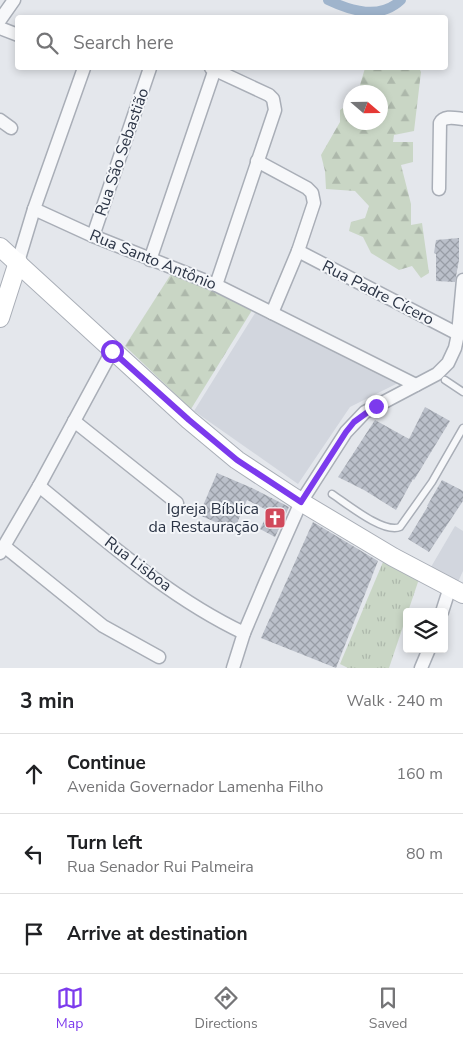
<!DOCTYPE html>
<html lang="en">
<head>
<meta charset="utf-8">
<style>
	:root { --surface:#fff; --page:#f6f6f6; --text:#202124; --muted:#757577; --line:#e0e0e0; --accent:#7c3aed }
	body { margin:0; font-family:"Nunito Sans",sans-serif; background:var(--page); color:var(--text) }
	.controls { position:absolute; right:15px; bottom:15px; display:grid; overflow:hidden; border-radius:5px; box-shadow:0 2px 8px #0003 }
	.controls button { width:45px; height:45px; display:grid; place-items:center; padding:0; border:0; border-bottom:1px solid var(--line); background:var(--surface); color:var(--text); font:25px sans-serif }
	.compass { position:absolute; left:343px; top:85px; width:45px; height:45px; border-radius:50%; background:var(--surface); box-shadow:0 2px 8px #0003; rotate:110deg }
	.stop { position:absolute; width:15px; height:15px; margin:-11px; border:4px solid #7c3aed; border-radius:50%; background:#fff }
	.stop.end { background:#7c3aed; border-color:#fff; box-shadow:0 1px 5px #0008 }
	.list { margin:0; padding:0; list-style:none }
	h2 { display:flex; justify-content:space-between; align-items:center; height:65px; margin:0; padding:0 20px; font-size:21px }
	h2 small { font-size:16px; font-weight:400; color:var(--muted) }
	.list li { display:grid; grid-template-columns:32px 1fr auto; gap:15px; align-items:center; box-sizing:border-box; height:80px; padding:0 20px; border-top:1px solid var(--line) }
	.list b { display:block; font-size:19px; white-space:nowrap }
	.list p { margin:0; font-size:16px; white-space:nowrap; color:var(--muted) }
	.list em { font-size:16px; font-style:normal; color:var(--muted) }
	.icon { flex:none; width:28px; height:28px; fill:none; stroke:currentColor; stroke-width:2; stroke-linecap:round; stroke-linejoin:round }
	.map { position:relative; flex:none; width:463px; height:668px; overflow:hidden }
	.search { position:absolute; background:var(--surface); box-shadow:0 2px 8px #0003; left:15px; right:15px; top:15px; height:55px; display:flex; align-items:center; gap:12px; box-sizing:border-box; padding:0 18px; border-radius:5px; color:var(--muted); font-size:19px }
	.sheet { height:305px; background:var(--surface) }
	nav { display:flex; justify-content:space-around; align-items:center; box-sizing:border-box; height:70px; border-top:1px solid var(--line); background:var(--surface); font-size:14px; color:var(--muted) }
	nav a { display:grid; justify-items:center; gap:2px }
	nav .on { color:var(--accent) }
	.map>svg:first-child { display:block }
	.built { fill:#d2d6de }
	.grass { fill:url(#grass-tufts) }
	.forest { fill:url(#forest-firs) }
	.lines { fill:none; stroke-linecap:round; stroke-linejoin:round }
	.canal { stroke:#9fb4cc; stroke-width:10 }
	.building { fill:url(#building-cross-hatch) }
	.lane-casing { stroke:#a9aeb7; stroke-width:9 }
	.street-casing { stroke:#a9aeb7; stroke-width:15 }
	.secondary-casing { stroke:#a9aeb7; stroke-width:20 }
	.lane { stroke:#f7f8fa; stroke-width:6 }
	.street { stroke:#f7f8fa; stroke-width:12 }
	.secondary { stroke:#fff; stroke-width:18 }
	.route { stroke:#7c3aed; stroke-width:6 }
	.labels { text-anchor:middle; dominant-baseline:central; stroke-width:4; stroke-linejoin:round; paint-order:stroke }
	.street-label { font-size:16px; fill:#2b3445; stroke:#f4f6f9 }
	.poi-label { font-size:16px; fill:#2b3445; stroke:#f4f6f9; text-anchor:end }
</style>
</head>
<body>
<div class="map">
<svg width="463" height="668" viewBox="0 0 463 668">
	<defs>
		<pattern id="grass-tufts" width="24" height="20" patternUnits="userSpaceOnUse" patternTransform="scale(1.25)"><rect width="24" height="20" fill="#c9d6c5"/><path d="M3 7l-1-3M5 7V3M7 7l1-3M15 17l-1-3M17 17v-4M19 17l1-3" fill="none" stroke="#adb8ab"/></pattern>
		<pattern id="forest-firs" width="22" height="20" patternUnits="userSpaceOnUse" patternTransform="scale(1.25)"><rect width="22" height="20" fill="#c9d6c5"/><path d="M5 1l3.5 6h-7zM16 11l3.5 6h-7z" fill="#adb8ab"/></pattern>
		<pattern id="building-cross-hatch" width="8" height="8" patternUnits="userSpaceOnUse" patternTransform="scale(1.25)"><rect width="8" height="8" fill="#bbc0ca"/><path d="M0 0l8 8M0 8l8-8" fill="none" stroke="#989da6"/></pattern>
	</defs>
	<rect width="100%" height="100%" fill="#e4e7ec"/>
	<g class="built">
		<polygon points="257,310 402,381 350,407 298,484 194,411"/>
		<polygon points="455,526 463,531 463,571 457,584 431,567"/>
	</g>
	<polygon class="grass" points="383,562 419,579 389,668 348,668 340,664"/>
	<g class="forest">
		<polygon points="365,68 419,68 421,72 414,131 394,135 393,142 413,142 413,162 401,165 411,204 411,225 422,223 429,273 421,278 412,266 399,270 371,253 363,237 349,231 351,222 365,218 369,206 355,191 326,189 325,171 321,155 340,122 340,110 350,103 350,122 380,122 380,92 358,92"/>
		<polygon points="173,271 254,307 191,409 125,346"/>
	</g>
	<g class="lines">
		<path class="canal" d="M328,0c23,11 52,20 73,0"/>
	</g>
	<g class="building">
		<polygon points="459,238 459,260 455,282 436,281 436,254 434,253 436,240"/>
		<polygon points="425,407 450,421 414,480 413,479 396,510 364,490 338,477 375,420 409,439"/>
		<polygon points="217,473 252,488 289,507 275,537 260,529 269,511 247,500 234,530 199,515"/>
		<polygon points="442,480 463,491 463,501 429,552 408,539 428,506 427,506"/>
		<polygon points="313,522 378,561 336,668 261,638"/>
	</g>
	<g class="lines">
		<g class="lane-casing">
			<g id="lane">
				<polyline points="445,380 463,392"/>
				<path d="M332,494c15,10 52,40 68,33l32,-45 31,-54"/>
			</g>
		</g>
		<g class="street-casing">
			<g id="street">
				<polyline points="0,20 14,0"/>
				<polyline points="0,28 18,35"/>
				<polyline points="211,68 269,95 273,99 275,110 216,285"/>
				<polyline points="0,120 11,128"/>
				<polyline points="257,161 307,188 312,193 314,203 298,251 272,313"/>
				<path d="M439,189l1,-66c4,-8 15,-5 23,-4"/>
				<polyline points="34,209 93,236 216,285 416,385"/>
				<polyline points="93,236 150,68"/>
				<polyline points="298,251 458,334"/>
				<polyline points="150,260 215,69"/>
				<polyline points="18,262 34,209 84,68"/>
				<polyline points="74,421 177,503"/>
				<path d="M39,486c65,53 129,111 205,147"/>
				<polyline points="4,546 103,626 159,657"/>
				<polyline points="0,553 39,486 112,351"/>
				<polyline points="442,612 450,587"/>
				<polyline points="233,668 244,633 266,581 301,502 346,432 365,412 437,374 448,363 455,348 458,334 463,280"/>
				<polyline points="421,668 429,649"/>
			</g>
		</g>
		<g class="secondary-casing">
			<g id="secondary">
				<polyline points="0,247 189,420 237,460 301,502 393,557 463,594"/>
				<polyline points="0,318 18,262"/>
			</g>
		</g>
		<use href="#lane" class="lane"/>
		<use href="#street" class="street"/>
		<use href="#secondary" class="secondary"/>
	</g>
	<g class="lines">
		<polyline class="route" points="112,351 189,420 237,460 301,502 346,432 354,422 376,406"/>
	</g>
	<defs>
		<g id="church-square" transform="scale(1.125)"><rect x="-9" y="-9" width="18" height="18" rx="4" fill="#d1495b" stroke="#f4f6f9"/><path d="M-1.2-6h2.4v3.5h3.3v2.4h-3.3V6h-2.4V-.1h-3.3v-2.4h3.3Z" fill="#fff"/></g>
	</defs>
	<g fill-rule="evenodd">
		<use href="#church-square" x="275" y="518"/>
	</g>
	<g class="labels">
		<g class="street-label">
			<text transform="translate(122 152) rotate(-71)">Rua São Sebastião</text>
			<text transform="translate(153 260) rotate(22)">Rua Santo Antônio</text>
			<text transform="translate(378 293) rotate(27)">Rua Padre Cícero</text>
			<text transform="translate(138 564) rotate(37)">Rua Lisboa</text>
		</g>
		<g class="poi-label">
			<text x="259" y="509">Igreja Bíblica<tspan x="259" dy="18">da Restauração</tspan></text>
		</g>
	</g>
</svg>
<div class="controls">
<button><svg class="icon" aria-label="layers" viewBox="0 0 24 24"><path d="M12 4l9 5-9 5-9-5zM3 14l9 5 9-5"/></svg></button>
</div>
<svg class="compass" viewBox="-18 -18 36 36"><path d="M0-13l5 13h-10z" fill="#e53935"/><path d="M0 13l5-13h-10z" fill="#757577"/></svg>
<div class="stop" style="left:112px;top:351px"></div>
<div class="stop end" style="left:376px;top:406px"></div>
<div class="search"><svg class="icon" aria-label="search" viewBox="0 0 24 24"><circle cx="10" cy="10" r="6"/><path d="M15 15l6 6"/></svg>Search here</div>
</div>
<section class="sheet">
<h2>3 min<small>Walk · 240 m</small></h2>
<ul class="list">
<li><svg class="icon" aria-label="ahead" viewBox="0 0 24 24"><path d="M12 20V5M6 11l6-6 6 6"/></svg><div><b>Continue</b><p>Avenida Governador Lamenha Filho</p></div><em>160 m</em></li>
<li><svg class="icon" aria-label="left" viewBox="0 0 24 24"><path d="M17 20v-9H6M10 6l-5 5 5 5"/></svg><div><b>Turn left</b><p>Rua Senador Rui Palmeira</p></div><em>80 m</em></li>
<li><svg class="icon" aria-label="arrive" viewBox="0 0 24 24"><path d="M6 21V4h12l-3 4 3 4H6"/></svg><div><b>Arrive at destination</b></div></li>
</ul>
</section>
<nav>
<a class="on"><svg class="icon" aria-label="map" viewBox="0 0 24 24"><path d="M3 6l6-2 6 2 6-2v14l-6 2-6-2-6 2zM9 4v14M15 6v14"/></svg>Map</a>
<a><svg class="icon" aria-label="directions" viewBox="0 0 24 24"><path d="M12 3l9 9-9 9-9-9zM9 14v-3h6M13 9l2 2-2 2"/></svg>Directions</a>
<a><svg class="icon" aria-label="saved" viewBox="0 0 24 24"><path d="M7 4h10v16l-5-4-5 4z"/></svg>Saved</a>
</nav>
</body>
</html>
